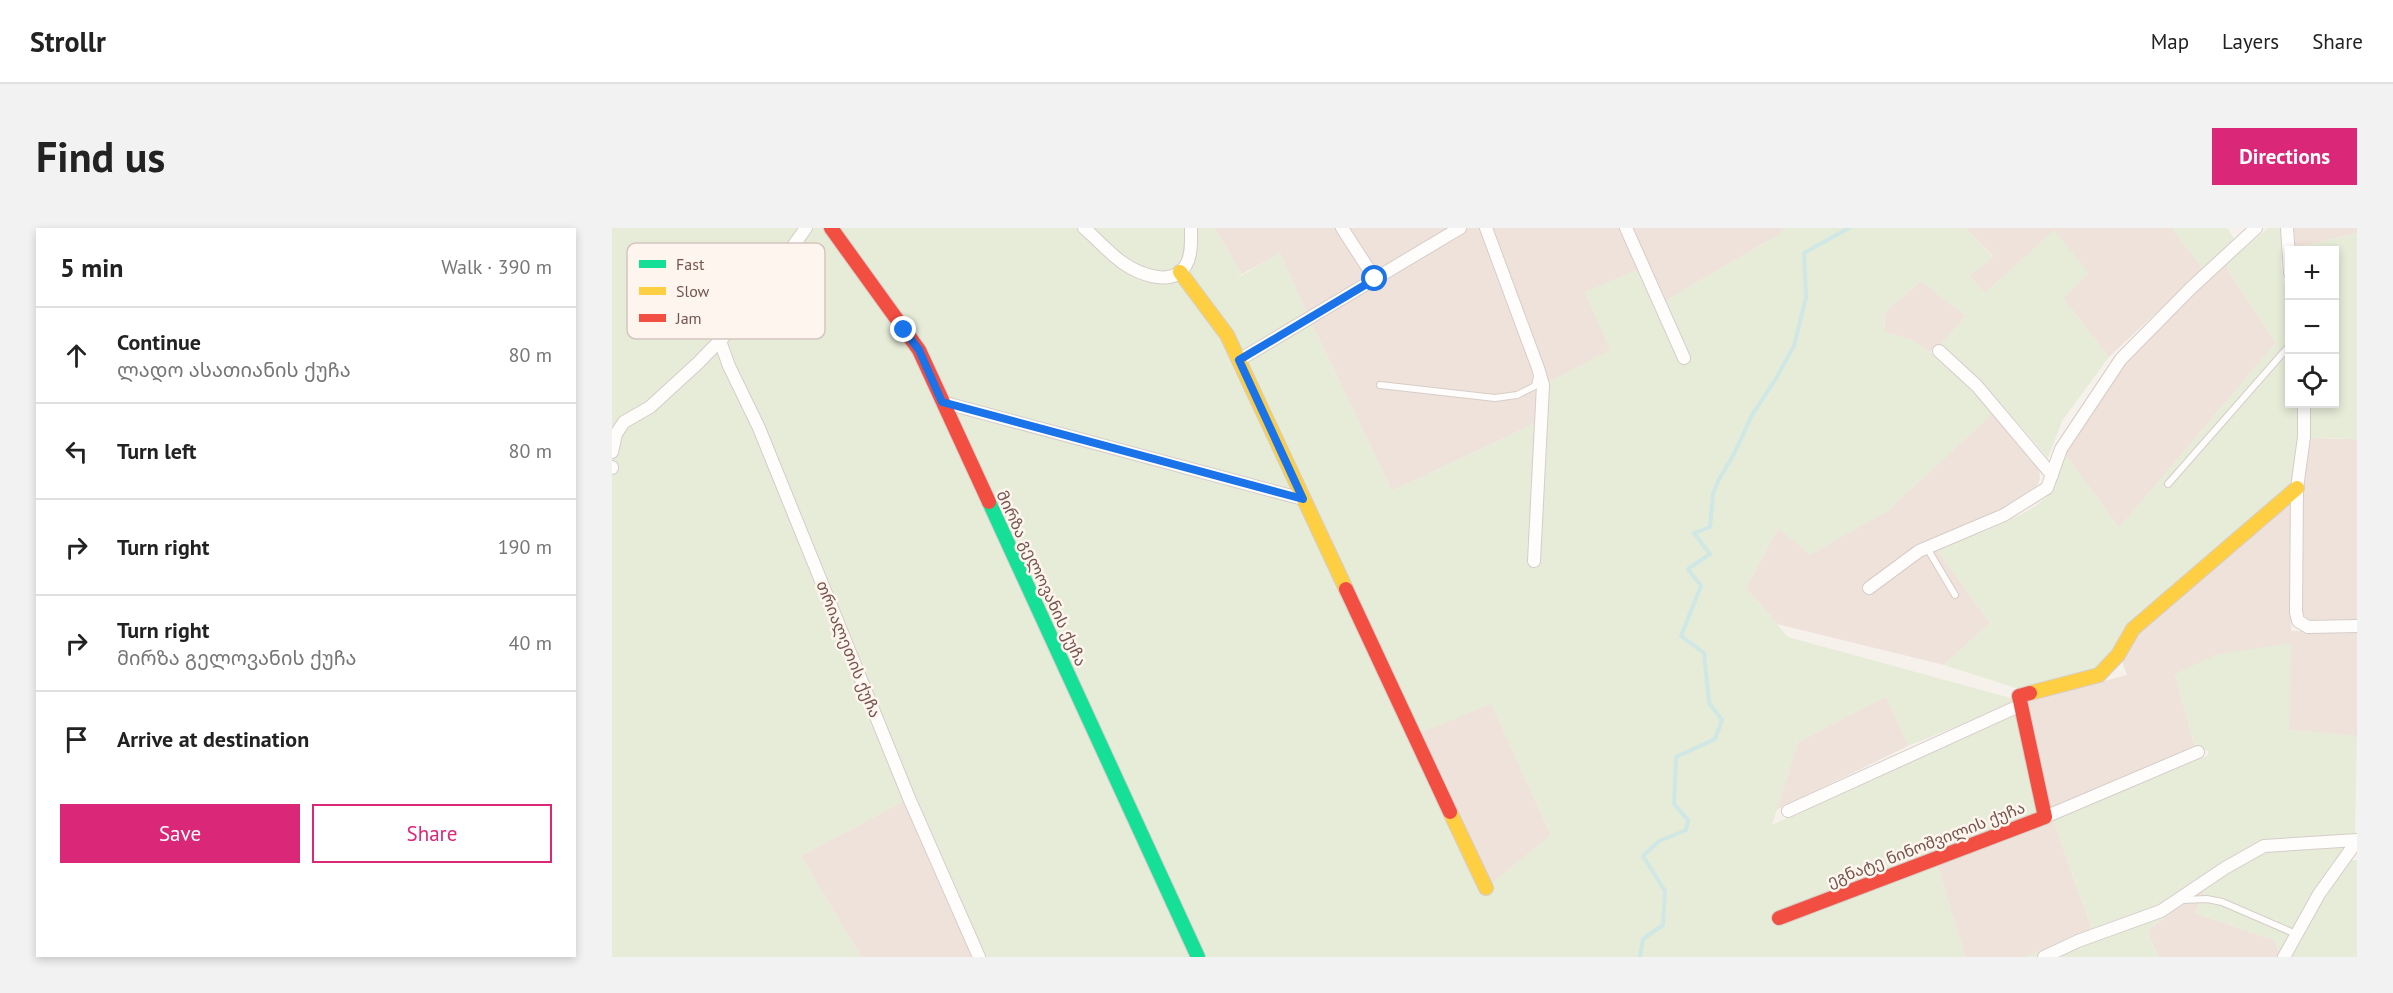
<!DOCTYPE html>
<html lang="en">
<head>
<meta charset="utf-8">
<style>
	:root { --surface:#fff; --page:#f2f2f2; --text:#222; --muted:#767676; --line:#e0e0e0; --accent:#db2777 }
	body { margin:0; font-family:"PT Sans","Noto Sans Georgian",sans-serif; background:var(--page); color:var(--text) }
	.controls { position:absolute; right:18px; top:18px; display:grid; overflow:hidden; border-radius:0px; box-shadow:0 3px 9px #0003 }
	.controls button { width:54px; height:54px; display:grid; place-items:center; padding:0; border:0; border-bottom:2px solid var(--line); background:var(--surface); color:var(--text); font:30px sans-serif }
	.stop { position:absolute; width:18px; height:18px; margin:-14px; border:4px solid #1a73e8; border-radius:50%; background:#fff }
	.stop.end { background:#1a73e8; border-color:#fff; box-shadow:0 2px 6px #0008 }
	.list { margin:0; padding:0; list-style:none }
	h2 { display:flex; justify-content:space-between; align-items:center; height:78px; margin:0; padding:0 24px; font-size:26px }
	h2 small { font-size:20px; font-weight:400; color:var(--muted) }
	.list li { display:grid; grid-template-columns:39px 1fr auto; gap:18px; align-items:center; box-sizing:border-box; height:96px; padding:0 24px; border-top:2px solid var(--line) }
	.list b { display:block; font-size:22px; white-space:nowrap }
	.list p { margin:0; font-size:20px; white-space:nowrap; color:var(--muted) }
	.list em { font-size:20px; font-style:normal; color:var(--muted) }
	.actions { display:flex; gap:12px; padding:18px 24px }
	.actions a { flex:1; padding:14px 0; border:2px solid var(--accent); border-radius:0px; text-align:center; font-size:21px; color:var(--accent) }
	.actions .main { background:var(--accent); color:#fff }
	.icon { flex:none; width:33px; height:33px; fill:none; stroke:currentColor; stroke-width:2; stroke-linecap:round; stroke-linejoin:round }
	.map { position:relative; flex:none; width:1745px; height:729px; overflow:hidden; border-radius:0px }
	header { display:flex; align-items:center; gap:36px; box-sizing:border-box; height:84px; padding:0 30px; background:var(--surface); border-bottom:2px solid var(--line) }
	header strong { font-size:28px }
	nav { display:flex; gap:33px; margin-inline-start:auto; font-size:21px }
	.intro { display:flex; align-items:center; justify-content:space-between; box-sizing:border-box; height:144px; padding:0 36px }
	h1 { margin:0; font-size:42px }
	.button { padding:15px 27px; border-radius:0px; background:var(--accent); color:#fff; font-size:21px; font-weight:700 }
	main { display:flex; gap:36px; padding:0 36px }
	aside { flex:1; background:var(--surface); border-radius:0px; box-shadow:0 3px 9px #0003 }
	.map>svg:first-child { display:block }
	.residential { fill:#efe2da }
	.green { fill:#e6ecd8; fill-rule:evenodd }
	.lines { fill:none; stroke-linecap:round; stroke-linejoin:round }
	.stream { stroke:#cfe7e5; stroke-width:4 }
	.lane-casing { stroke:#d6cdc9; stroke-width:8 }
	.street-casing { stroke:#d6cdc9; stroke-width:14 }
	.fast-casing { stroke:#d6cdc8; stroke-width:16 }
	.slow-casing { stroke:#d6cdc8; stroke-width:16 }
	.jam-casing { stroke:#d6cdc8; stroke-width:16 }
	.lane { stroke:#fefdfc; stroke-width:6 }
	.street { stroke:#fefdfc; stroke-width:12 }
	.fast { stroke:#16e098; stroke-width:14 }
	.slow { stroke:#ffcf43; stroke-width:14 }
	.jam { stroke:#f24e42; stroke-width:14 }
	.route { stroke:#1a73e8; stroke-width:8 }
	.labels { text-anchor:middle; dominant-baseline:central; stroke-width:5; stroke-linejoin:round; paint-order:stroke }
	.street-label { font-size:16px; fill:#73554e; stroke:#fdf5ee }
	.key { fill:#fdf5ee; stroke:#d4c5be; stroke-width:1.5 }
	.key-label { font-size:16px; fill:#73554e }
</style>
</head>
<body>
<header>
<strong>Strollr</strong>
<nav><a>Map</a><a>Layers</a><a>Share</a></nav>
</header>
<div class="intro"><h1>Find us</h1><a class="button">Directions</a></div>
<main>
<aside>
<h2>5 min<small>Walk · 390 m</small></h2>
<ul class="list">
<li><svg class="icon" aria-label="ahead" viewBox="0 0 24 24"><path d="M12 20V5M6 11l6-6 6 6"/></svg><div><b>Continue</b><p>ლადო ასათიანის ქუჩა</p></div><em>80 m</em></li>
<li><svg class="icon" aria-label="left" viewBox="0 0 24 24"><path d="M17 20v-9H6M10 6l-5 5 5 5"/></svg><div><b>Turn left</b></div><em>80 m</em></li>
<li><svg class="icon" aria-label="right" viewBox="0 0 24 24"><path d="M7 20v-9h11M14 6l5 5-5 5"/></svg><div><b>Turn right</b></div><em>190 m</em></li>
<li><svg class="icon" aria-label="right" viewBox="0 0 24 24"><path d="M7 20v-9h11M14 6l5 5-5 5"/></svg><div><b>Turn right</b><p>მირზა გელოვანის ქუჩა</p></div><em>40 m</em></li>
<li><svg class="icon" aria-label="arrive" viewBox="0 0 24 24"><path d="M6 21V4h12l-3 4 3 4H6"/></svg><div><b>Arrive at destination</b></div></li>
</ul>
<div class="actions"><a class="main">Save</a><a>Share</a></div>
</aside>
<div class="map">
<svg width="1745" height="729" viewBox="0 0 1745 729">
	<rect width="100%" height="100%" fill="#f7f1ec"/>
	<g class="residential">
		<polygon points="602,0 1173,0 1166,7 1048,76 973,64 999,122 931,157 930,192 780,263 697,90 668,25 630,46"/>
		<polygon points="1353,0 1560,0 1591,41 1497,129 1451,70 1443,2 1373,65 1357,48 1381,28"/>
		<polygon points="1682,0 1745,0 1745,5 1683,20"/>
		<polygon points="1613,37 1664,115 1507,300 1453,226 1513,133"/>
		<polygon points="1309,53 1354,88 1328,117 1318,124 1302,113 1273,104 1272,85"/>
		<polygon points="1381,185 1427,238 1428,251 1423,262 1390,284 1317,311 1378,395 1332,437 1165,396 1134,360 1166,300 1274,284"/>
		<polygon points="1698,210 1745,211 1745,392 1697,393 1689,384 1689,259"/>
		<polygon points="1680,272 1679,403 1745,404 1745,508 1677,502 1563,446 1583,519 1436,581 1415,473 1515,447 1509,431 1524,406"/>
		<polygon points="1275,468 1296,518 1164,582 1186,514"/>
		<polygon points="879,475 939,607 874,660 802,507"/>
		<polygon points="297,570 367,729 249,729 189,628"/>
		<polygon points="1441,591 1480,702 1413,729 1353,729 1325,636"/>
		<polygon points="1594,658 1583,685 1662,712 1668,726 1666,729 1546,729 1535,703"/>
	</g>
	<g class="green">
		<path d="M0,0h602l28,46 -6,5 44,-27 29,66 83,173 150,-71 1,-35 67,-35 -25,-58 58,-25 17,37 118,-69 7,-7h180l28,29 -23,19 15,17 69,-63 35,43 -26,25 46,59 -47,64 -14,37 -69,-80 -39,-33 26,-29 -45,-35 -37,32 1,19 29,9 54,37 -4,5 29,30 -107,99 -76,43 -32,-27 -32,60 42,49 226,62 1,4 -107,43 -22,-49 -88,45 -26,83 244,-114 21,102 -100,51 28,93h-986l-70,-159 -108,58 60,101h-249zM879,476l60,131 -65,53 -71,-153z"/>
		<polygon points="1560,0 1615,0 1623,12 1591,41"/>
		<path d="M1656,0h15l-2,37 9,47v92h9l1,25 -8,55 -198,188 -75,17 -75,-24 46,-42 -54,-74c26,-9 103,-35 116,-59 6,-11 9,-24 13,-36l54,74 157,-185 -51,-78z"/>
		<polygon points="1745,5 1745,211 1698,210 1698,176 1722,176 1722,22 1683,22 1683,20"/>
		<polygon points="1679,415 1677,502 1745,508 1743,608 1649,612 1581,655 1578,670 1535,703 1546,729 1413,729 1480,702 1441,591 1595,528 1597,523 1583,519 1563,446 1606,426"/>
		<polygon points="1738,616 1668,726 1662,712 1583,685 1594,658 1652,623"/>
		<polygon points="1738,632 1745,632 1745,729 1678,729 1697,694"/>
	</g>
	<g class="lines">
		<polyline class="stream" points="1028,729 1031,711 1051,697 1053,663 1031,628 1047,613 1074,602 1076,592 1062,576 1064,529 1103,511 1110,492 1097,475 1092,425 1069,408 1089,358 1076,341 1098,326 1082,305 1098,299 1101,266 1106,253 1122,226 1140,187 1163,152 1182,118 1194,69 1192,25 1237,0"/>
		<g class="lane-casing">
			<g id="lane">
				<polyline points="768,157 883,170 905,167 923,158 925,148"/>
				<polyline points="1556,256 1678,117"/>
				<polyline points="1315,320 1343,367"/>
				<polyline points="1569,672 1595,671 1610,674 1684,706"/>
			</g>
		</g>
		<g class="street-casing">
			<g id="street">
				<path d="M472,0c13,11 25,25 39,35 16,11 50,25 63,2 6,-10 5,-25 5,-37"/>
				<polyline points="730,0 763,51"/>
				<polyline points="874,0 926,140 931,157 922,333"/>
				<polyline points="1014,0 1072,130"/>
				<polyline points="1675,0 1678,45"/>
				<polyline points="108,113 117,138 147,200 297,570 367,729"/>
				<polyline points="1327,123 1365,158 1440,247"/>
				<polyline points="627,132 848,0"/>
				<polyline points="330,174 691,271"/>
				<polyline points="1692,176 1692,209 1685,260 1684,384 1686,393 1696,399 1745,398"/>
				<polyline points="0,224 4,206 12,194 38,179 86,135 130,90 194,0"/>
				<polyline points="0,239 0,240"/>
				<polyline points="1257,360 1307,323 1392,287 1435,260 1449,221 1509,131 1579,60 1644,0"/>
				<polyline points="1176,583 1409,477"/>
				<polyline points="1433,589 1586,524"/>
				<polyline points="1432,729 1466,713 1549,683 1613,640 1652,618 1745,612"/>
				<polyline points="1672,729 1707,666 1745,613"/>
			</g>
		</g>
		<g class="fast-casing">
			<polyline id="fast" points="377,274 586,729"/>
		</g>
		<g class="slow-casing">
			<g id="slow">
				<polyline points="568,44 615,107 734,361"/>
				<polyline points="1418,465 1487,447 1506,427 1521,401 1685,260"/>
				<polyline points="838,584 874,660"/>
			</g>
		</g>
		<g class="jam-casing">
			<g id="jam">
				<polyline points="219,0 307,122 377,274"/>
				<polyline points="734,361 838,584"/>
				<polyline points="1167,690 1433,589 1407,468 1418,465"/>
			</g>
		</g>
		<use href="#lane" class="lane"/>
		<use href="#street" class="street"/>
		<use href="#fast" class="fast"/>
		<use href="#slow" class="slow"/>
		<use href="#jam" class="jam"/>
	</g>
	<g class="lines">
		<polyline class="route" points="292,102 307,122 330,174 691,271 627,132 763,51"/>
	</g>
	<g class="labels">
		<g class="street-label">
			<text transform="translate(430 350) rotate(65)">მირზა გელოვანის ქუჩა</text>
			<text transform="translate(237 421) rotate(68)">თრიალეთის ქუჩა</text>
			<text transform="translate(1314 616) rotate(-21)">ეგნატე ნინოშვილის ქუჩა</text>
		</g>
	</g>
	<rect x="15" y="15" width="198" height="96" rx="9" class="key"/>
	<rect x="27" y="32" width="27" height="8" fill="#16e098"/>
	<rect x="27" y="59" width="27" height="8" fill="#ffcf43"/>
	<rect x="27" y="86" width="27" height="8" fill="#f24e42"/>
	<g class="key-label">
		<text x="64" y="42">Fast</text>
		<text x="64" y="69">Slow</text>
		<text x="64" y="96">Jam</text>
	</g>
</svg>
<div class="controls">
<button>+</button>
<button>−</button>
<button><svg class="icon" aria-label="locate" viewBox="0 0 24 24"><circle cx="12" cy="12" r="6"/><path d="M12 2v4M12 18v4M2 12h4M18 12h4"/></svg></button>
</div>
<div class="stop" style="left:763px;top:51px"></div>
<div class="stop end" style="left:292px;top:102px"></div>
</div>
</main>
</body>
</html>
